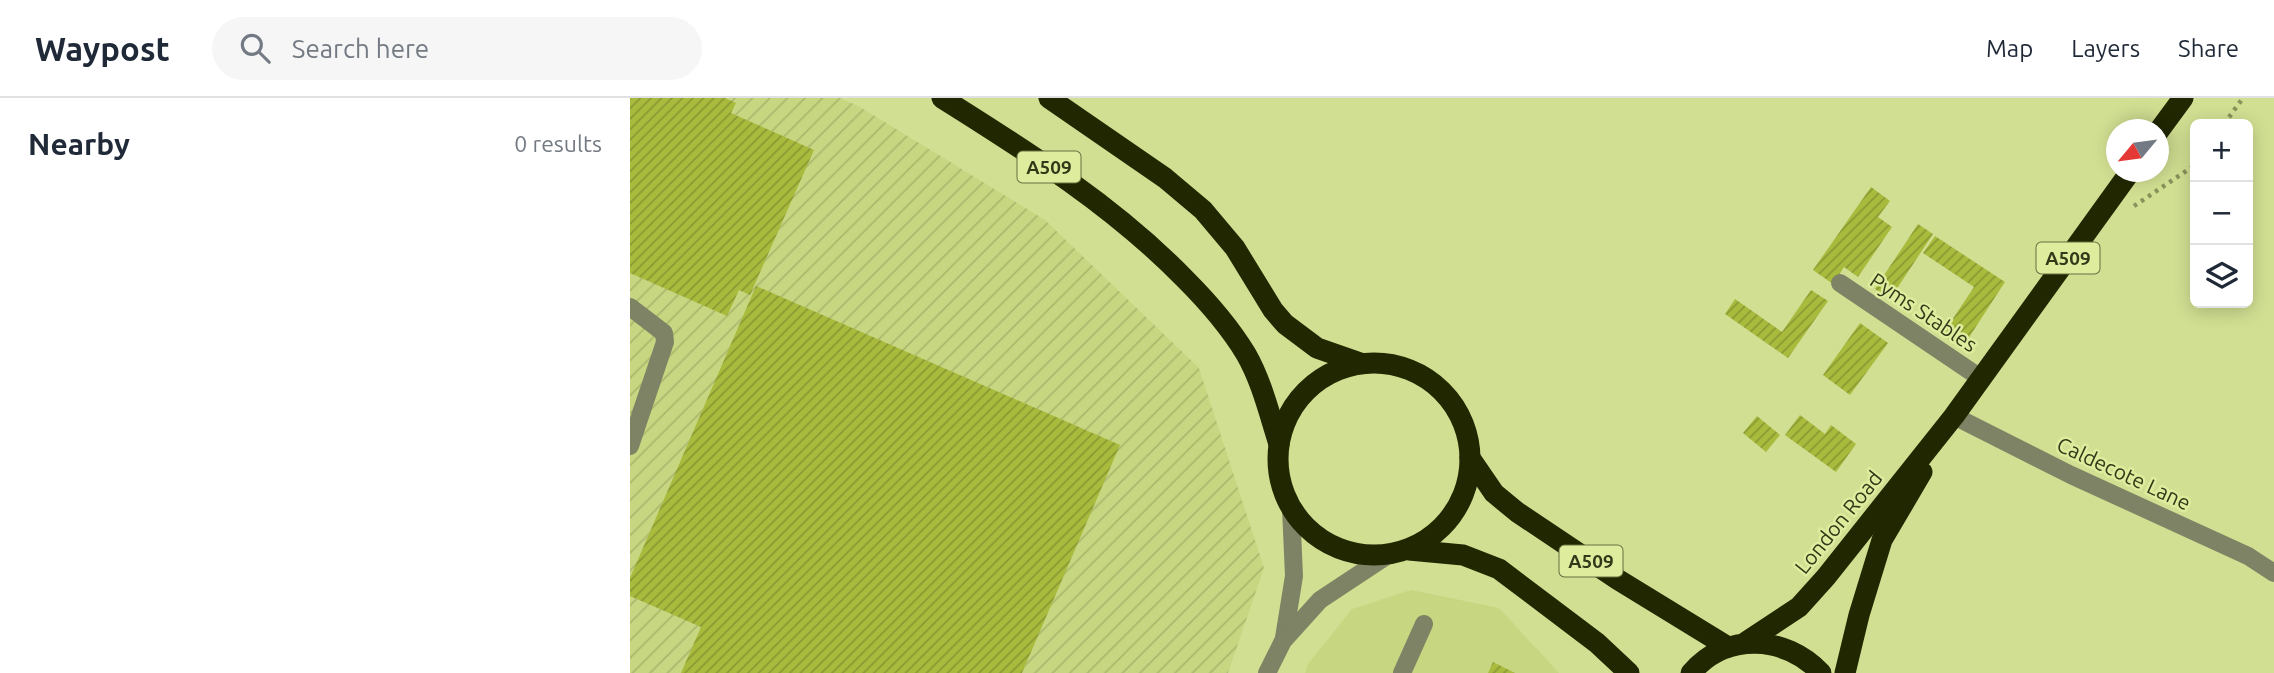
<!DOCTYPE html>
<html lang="en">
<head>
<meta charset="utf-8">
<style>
	:root { --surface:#fff; --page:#f6f6f7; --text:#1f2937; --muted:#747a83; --line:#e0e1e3 }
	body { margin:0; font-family:Ubuntu,sans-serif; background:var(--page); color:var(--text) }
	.controls { position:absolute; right:21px; top:21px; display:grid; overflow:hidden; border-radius:10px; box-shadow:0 4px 18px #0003 }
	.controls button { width:63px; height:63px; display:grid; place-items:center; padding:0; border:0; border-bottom:2px solid var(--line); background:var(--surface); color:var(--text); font:35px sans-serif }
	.compass { position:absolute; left:1476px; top:21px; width:63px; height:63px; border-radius:50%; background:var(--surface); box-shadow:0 4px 18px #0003; rotate:241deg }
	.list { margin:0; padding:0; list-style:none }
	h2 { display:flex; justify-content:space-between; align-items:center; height:91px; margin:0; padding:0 28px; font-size:30px }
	h2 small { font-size:23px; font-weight:400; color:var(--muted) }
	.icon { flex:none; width:38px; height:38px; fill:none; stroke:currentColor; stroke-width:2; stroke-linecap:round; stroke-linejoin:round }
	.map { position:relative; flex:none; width:1644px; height:575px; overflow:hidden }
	header { display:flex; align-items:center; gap:42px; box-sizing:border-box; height:98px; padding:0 35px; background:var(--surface); border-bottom:2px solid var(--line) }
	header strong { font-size:33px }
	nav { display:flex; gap:38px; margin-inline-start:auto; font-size:24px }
	.search { width:490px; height:63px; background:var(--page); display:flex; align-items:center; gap:18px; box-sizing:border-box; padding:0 24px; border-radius:38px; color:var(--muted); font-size:26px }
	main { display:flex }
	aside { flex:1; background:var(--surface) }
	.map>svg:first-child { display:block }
	.built { fill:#c7d680 }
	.industrial { fill:url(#industrial-furrows) }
	.building { fill:url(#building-hatch) }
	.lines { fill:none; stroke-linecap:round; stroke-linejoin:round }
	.path { stroke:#88925a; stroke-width:4.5; stroke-dasharray:3.5 5; stroke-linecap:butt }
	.minor { stroke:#7d8364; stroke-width:18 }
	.highway { stroke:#212700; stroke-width:21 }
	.labels { text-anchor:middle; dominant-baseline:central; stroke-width:5; stroke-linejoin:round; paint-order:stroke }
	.shield { fill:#deec9e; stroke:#666e40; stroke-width:2 }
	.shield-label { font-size:19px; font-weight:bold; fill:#323818 }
	.street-label { font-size:21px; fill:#323818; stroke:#deec9e }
</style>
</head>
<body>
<header>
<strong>Waypost</strong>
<div class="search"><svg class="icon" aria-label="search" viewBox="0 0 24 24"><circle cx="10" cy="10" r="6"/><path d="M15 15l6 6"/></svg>Search here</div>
<nav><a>Map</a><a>Layers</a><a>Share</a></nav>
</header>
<main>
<aside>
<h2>Nearby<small>0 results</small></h2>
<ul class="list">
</ul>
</aside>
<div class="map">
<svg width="1644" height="575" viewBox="0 0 1644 575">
	<defs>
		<pattern id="industrial-furrows" width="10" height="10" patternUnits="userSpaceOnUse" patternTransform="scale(1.75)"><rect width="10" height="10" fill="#c7d680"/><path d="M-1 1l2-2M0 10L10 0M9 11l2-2" fill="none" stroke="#abb86e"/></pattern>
		<pattern id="building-hatch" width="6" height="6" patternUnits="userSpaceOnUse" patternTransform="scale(1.75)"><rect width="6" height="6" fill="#a9bb3d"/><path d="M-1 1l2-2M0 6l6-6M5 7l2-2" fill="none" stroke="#8a9932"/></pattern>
	</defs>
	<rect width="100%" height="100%" fill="#d1df92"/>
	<polygon class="built" points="781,492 869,510 929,575 675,575 678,566 722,511"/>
	<polygon class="industrial" points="0,0 210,0 230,9 415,122 569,270 634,470 598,575 0,575"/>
	<g class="building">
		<polygon points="0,0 95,0 106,5 101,15 184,52 120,197 109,192 97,218 0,175"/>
		<polygon points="1241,89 1260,103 1248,119 1262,129 1228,179 1214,169 1203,186 1183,172"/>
		<polygon points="1288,126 1303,136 1260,201 1245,191"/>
		<polygon points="1305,138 1375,184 1332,250 1312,237 1344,189 1293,155"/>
		<polygon points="126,188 490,347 392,575 51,575 71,529 0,498 0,480"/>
		<polygon points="1181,192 1198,203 1158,260 1095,216 1105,201 1152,234"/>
		<polygon points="1230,225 1258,245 1220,297 1193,277"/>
		<polygon points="1170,317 1195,336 1201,327 1226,346 1206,374 1155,337"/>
		<polygon points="1127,318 1150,337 1136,354 1113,335"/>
		<polygon points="863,564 885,575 858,575"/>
	</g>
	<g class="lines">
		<g class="path">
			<polyline points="1594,26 1613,0"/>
			<polyline points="1504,108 1565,67"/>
		</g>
		<g class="minor">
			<polyline points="1210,185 1352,281"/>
			<polyline points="0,209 34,235 35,244 0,348"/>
			<polyline points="1324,318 1441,377 1618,458 1644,475"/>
			<polyline points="654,540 664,478 661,410"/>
			<polyline points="637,575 653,543 690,502 758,457"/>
			<polyline points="772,575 794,526"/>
		</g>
		<g class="highway">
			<path d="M312,0c86,54 172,108 243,181 23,23 44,47 61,75 16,28 23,59 33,90"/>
			<polyline points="419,0 535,80 573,112 605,150 643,212 655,226 687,250 730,265"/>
			<polyline points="1528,34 1553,0"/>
			<circle cx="744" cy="361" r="96"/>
			<polyline points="840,360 864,395 887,414 987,481 1098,549"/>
			<polyline points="779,452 833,457 869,471 967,545 999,575"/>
			<polyline points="1116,544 1169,509 1196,479 1324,318 1500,74"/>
			<path d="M1061,575c35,-41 94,-38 130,0"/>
			<polyline points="1215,575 1229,517 1252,442 1292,374"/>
		</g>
	</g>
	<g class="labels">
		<g class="shield">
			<rect x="387.5" y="53.5" width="63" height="31" rx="5"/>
			<rect x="1406.5" y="144.5" width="63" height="31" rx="5"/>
			<rect x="929.5" y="447.5" width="63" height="31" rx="5"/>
		</g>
		<g class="shield-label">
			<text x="419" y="69">A509</text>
			<text x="1438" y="160">A509</text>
			<text x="961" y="463">A509</text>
		</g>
		<g class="street-label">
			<text transform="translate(1294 214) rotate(34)">Pyms Stables</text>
			<text transform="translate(1494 375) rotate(25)">Caldecote Lane</text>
			<text transform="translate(1208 424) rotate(-51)">London Road</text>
		</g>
	</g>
</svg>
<div class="controls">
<button>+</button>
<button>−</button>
<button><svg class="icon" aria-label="layers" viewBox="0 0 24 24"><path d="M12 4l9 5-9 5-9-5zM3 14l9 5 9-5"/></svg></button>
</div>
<svg class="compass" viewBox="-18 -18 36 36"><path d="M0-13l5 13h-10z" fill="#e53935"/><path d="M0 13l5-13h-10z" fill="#747a83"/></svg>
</div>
</main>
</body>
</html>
